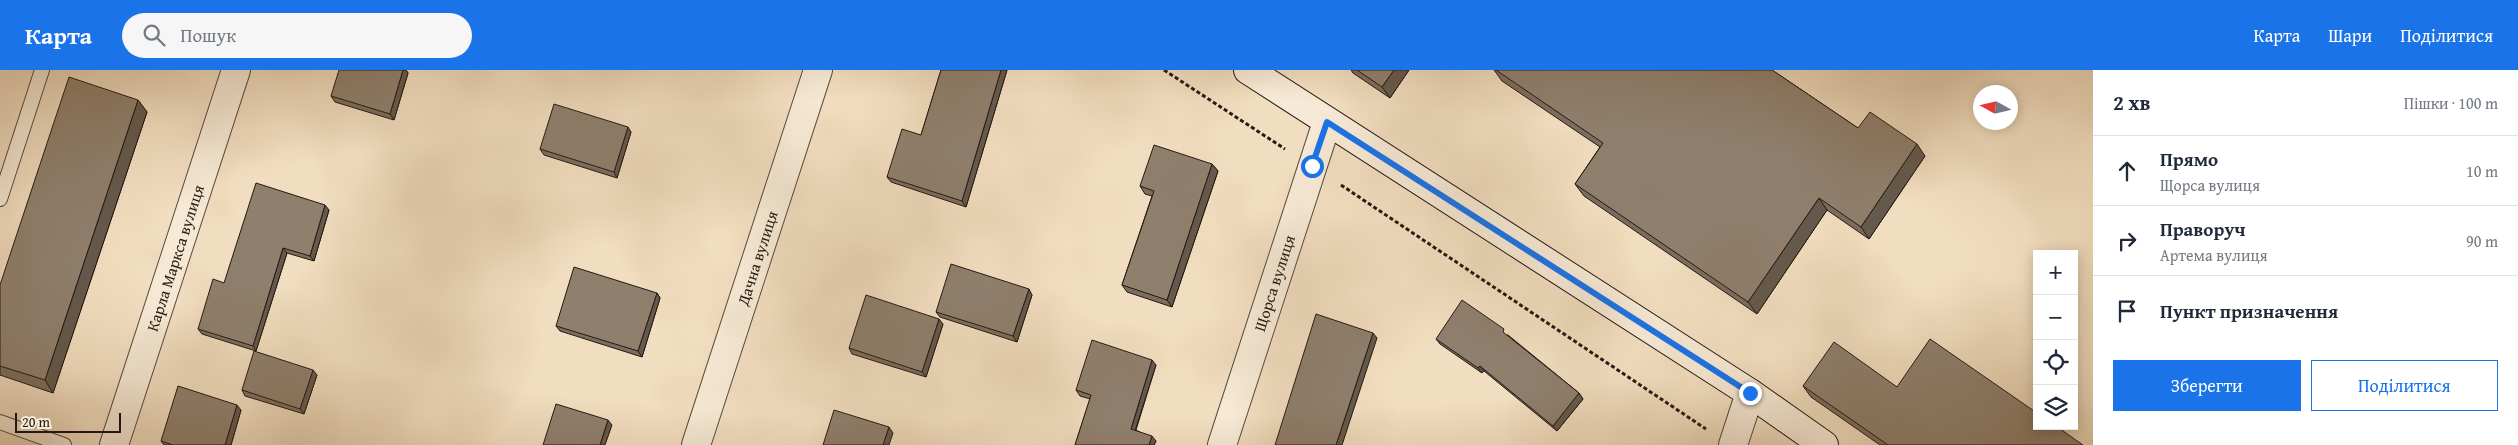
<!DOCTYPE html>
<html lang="uk">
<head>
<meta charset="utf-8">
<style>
	:root { --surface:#fff; --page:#f6f6f7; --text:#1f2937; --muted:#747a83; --line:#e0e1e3; --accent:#1a73e8 }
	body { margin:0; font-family:"Gentium Book Plus",serif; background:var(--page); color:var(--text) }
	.controls { position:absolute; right:15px; bottom:15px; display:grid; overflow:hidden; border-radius:0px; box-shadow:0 2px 12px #0003 }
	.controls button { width:45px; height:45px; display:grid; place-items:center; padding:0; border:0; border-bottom:1px solid var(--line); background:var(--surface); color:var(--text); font:25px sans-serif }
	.compass { position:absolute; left:1973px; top:15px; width:45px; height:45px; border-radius:50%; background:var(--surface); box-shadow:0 2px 12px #0003; rotate:278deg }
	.scale { position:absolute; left:15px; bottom:12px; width:106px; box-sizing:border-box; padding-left:5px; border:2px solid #251914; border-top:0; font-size:14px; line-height:18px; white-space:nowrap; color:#251914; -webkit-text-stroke:4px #f6e9d5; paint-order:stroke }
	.stop { position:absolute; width:15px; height:15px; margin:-11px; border:4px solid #1a73e8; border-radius:50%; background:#fff }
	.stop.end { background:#1a73e8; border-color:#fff; box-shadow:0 1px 5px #0008 }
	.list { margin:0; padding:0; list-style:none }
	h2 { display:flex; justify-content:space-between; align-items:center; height:65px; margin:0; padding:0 20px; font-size:21px }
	h2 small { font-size:16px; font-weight:400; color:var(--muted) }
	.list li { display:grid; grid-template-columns:32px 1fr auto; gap:15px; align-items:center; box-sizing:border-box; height:70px; padding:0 20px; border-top:1px solid var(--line) }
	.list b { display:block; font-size:19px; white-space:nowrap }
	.list p { margin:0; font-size:16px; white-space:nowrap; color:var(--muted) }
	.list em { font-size:16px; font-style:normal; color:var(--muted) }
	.actions { display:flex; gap:10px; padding:15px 20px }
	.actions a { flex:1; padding:11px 0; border:1px solid var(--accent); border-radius:0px; text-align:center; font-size:18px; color:var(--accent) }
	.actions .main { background:var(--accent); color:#fff }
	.icon { flex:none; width:28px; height:28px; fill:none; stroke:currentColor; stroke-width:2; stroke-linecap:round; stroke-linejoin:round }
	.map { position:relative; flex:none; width:2093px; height:375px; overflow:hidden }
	header { display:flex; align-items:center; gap:30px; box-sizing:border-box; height:70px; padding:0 25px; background:var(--accent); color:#fff }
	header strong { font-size:24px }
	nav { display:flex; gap:28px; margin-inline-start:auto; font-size:18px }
	.search { width:350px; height:45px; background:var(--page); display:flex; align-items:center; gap:12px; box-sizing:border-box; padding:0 18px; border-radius:28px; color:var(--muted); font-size:19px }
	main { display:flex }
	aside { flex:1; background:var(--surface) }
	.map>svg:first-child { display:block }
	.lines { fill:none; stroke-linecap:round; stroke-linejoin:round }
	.lane-casing { stroke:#584a3f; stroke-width:16 }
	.street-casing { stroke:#584a3f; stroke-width:30 }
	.secondary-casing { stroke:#251914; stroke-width:30 }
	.path { stroke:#251914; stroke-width:3; stroke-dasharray:4 2.5; stroke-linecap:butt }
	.lane { stroke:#f6e9d5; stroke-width:14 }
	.street { stroke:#f6e9d5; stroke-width:28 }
	.secondary { stroke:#f6e9d5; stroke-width:28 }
	.wall { fill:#7b6d5e; stroke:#251914 }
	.shaded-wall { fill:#64594c; stroke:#251914 }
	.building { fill:#8f7f6d; stroke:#251914 }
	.route { stroke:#1a73e8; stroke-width:6 }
	.labels { text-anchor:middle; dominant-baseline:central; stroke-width:4; stroke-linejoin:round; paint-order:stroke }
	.street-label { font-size:16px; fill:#251914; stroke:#f6e9d5 }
</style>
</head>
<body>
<header>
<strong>Карта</strong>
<div class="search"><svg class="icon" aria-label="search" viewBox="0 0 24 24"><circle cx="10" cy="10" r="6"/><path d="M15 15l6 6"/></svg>Пошук</div>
<nav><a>Карта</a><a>Шари</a><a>Поділитися</a></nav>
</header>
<main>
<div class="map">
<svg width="2093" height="375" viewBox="0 0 2093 375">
	<rect width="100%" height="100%" fill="#f1ddbf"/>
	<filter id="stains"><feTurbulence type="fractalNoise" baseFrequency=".004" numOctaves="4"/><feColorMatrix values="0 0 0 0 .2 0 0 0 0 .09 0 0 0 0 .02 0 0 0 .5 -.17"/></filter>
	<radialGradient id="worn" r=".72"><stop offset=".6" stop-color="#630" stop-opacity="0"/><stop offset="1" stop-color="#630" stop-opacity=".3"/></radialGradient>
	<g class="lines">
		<g class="lane-casing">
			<g id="lane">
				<polyline points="0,129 42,0"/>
				<polyline points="0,352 64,375"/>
			</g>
		</g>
		<g class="street-casing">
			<g id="street">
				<polyline points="114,375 236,0"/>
				<polyline points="696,375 818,0"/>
				<polyline points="1222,375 1327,52"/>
				<polyline points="1733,375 1750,323"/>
			</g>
		</g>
		<g class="secondary-casing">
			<polyline id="secondary" points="1248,0 1750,323 1824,375"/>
		</g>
		<g class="path">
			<polyline points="1164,0 1285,79"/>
			<polyline points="1341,115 1706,359"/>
		</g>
		<use href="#lane" class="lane"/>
		<use href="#street" class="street"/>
		<use href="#secondary" class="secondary"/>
	</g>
	<g class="wall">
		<polygon points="403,0 406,0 408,3 394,50 335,32 331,26"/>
		<polygon points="941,0 1007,0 966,137 891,112 887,107 921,65"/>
		<polygon points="1351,0 1409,0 1390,28 1353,3"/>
		<polygon points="1494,0 1772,0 1858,58 1925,86 1869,169 1827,140 1757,244 1584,126 1575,114 1600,77 1502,11"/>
		<polygon points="138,30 147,42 53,323 0,305 0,215"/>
		<polygon points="631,62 617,108 544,85 540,79"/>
		<polygon points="1212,94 1218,101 1172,237 1127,222 1122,215 1152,126 1145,124 1140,116"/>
		<polygon points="329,140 314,191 287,183 256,281 202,264 198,259 224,213"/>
		<polygon points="657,223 660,228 642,287 560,261 556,256"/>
		<polygon points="1032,225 1017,272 940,247 936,242"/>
		<polygon points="943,254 926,307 852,284 849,278"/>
		<polygon points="1508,265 1579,323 1583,329 1557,361 1484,301 1482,303 1440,274 1436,269"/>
		<polygon points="1156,295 1136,360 1156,371 1154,375 1075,375 1090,329 1080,326 1076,320"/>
		<polygon points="317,305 304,344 245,326 242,320"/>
		<polygon points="1803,316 1897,317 2083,375 1880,375 1811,327"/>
		<polygon points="241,340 231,375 164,375 161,371"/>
	</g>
	<g class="shaded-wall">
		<polygon points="403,0 406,0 408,3 394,50 390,44"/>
		<polygon points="1001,0 1007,0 966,137 962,131"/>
		<polygon points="1394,0 1409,0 1390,28 1382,17"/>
		<polygon points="138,30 147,42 53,323 45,310"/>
		<polygon points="628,57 631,62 617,108 614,102"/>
		<polygon points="1917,74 1925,86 1869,169 1861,157"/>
		<polygon points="1212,94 1218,101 1172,237 1167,230"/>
		<polygon points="1819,128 1827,140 1757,244 1748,232"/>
		<polygon points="325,135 329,140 314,191 310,186"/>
		<polygon points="283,178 287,183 256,281 253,276"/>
		<polygon points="1029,219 1032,225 1017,272 1013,266"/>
		<polygon points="657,223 660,228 642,287 638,281"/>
		<polygon points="939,249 943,254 926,307 922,302"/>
		<polygon points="1373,263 1377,268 1342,375 1336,375"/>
		<polygon points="1152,290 1156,295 1134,364 1131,359"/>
		<polygon points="1480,296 1484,301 1482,303 1478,298"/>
		<polygon points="313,300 317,305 304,344 300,339"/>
		<polygon points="1579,323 1583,329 1557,361 1553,356"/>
		<polygon points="237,335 241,340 231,375 225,375"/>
		<polygon points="608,350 612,355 605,375 600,375"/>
		<polygon points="889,357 893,363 889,375 883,375"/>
		<polygon points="1152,366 1156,371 1154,375 1149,375"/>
	</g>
	<g class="building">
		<polygon points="339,0 403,0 390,44 331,26"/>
		<polygon points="941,0 1001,0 962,131 887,107 902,59 921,65"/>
		<polygon points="1357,0 1394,0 1382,17"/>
		<polygon points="1496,0 1772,0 1858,58 1870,42 1917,74 1861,157 1819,128 1748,232 1575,114 1603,73"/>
		<polygon points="69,7 138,30 45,310 0,296 0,215"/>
		<polygon points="554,34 628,57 614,102 540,79"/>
		<polygon points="1154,75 1212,94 1167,230 1122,215 1154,121 1140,116"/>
		<polygon points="256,113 325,135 310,186 283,178 253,276 198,259 213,209 224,213"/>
		<polygon points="951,194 1029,219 1013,266 936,242"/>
		<polygon points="574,197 657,223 638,281 556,256"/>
		<polygon points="866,225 939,249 922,302 849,278"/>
		<polygon points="1462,230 1504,259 1503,262 1579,323 1553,356 1480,296 1478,298 1436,269"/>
		<polygon points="1316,244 1373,263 1336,375 1275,375"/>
		<polygon points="1930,269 2037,343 2037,356 2056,356 2083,375 1888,375 1803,316 1834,272 1897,317"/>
		<polygon points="1092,270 1152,290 1131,359 1152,366 1149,375 1075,375 1091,325 1076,320"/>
		<polygon points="254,281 313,300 300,339 242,320"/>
		<polygon points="178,316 237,335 225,375 173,375 161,371"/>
		<polygon points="556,334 608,350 600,375 543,375"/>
		<polygon points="834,340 889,357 883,375 823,375"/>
	</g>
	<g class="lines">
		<polyline class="route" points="1312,96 1327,52 1750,323"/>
	</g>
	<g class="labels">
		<g class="street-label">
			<text transform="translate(175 188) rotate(-72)">Карла Маркса вулиця</text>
			<text transform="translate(757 188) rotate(-72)">Дачна вулиця</text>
			<text transform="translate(1274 213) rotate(-72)">Щорса вулиця</text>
		</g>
	</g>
	<rect width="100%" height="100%" filter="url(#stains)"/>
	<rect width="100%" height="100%" fill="url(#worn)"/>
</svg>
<div class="controls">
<button>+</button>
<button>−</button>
<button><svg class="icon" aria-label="locate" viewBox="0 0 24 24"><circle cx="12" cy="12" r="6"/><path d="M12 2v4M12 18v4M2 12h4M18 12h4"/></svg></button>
<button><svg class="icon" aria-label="layers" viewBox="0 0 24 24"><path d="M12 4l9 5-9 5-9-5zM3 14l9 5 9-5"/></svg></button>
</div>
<svg class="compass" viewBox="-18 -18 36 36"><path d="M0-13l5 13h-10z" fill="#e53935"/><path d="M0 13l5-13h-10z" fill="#747a83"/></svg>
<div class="scale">20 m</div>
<div class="stop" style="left:1312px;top:96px"></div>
<div class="stop end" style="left:1750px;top:323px"></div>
</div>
<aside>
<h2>2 хв<small>Пішки · 100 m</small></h2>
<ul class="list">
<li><svg class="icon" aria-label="ahead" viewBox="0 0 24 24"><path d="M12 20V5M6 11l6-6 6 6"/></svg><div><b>Прямо</b><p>Щорса вулиця</p></div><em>10 m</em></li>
<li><svg class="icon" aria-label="right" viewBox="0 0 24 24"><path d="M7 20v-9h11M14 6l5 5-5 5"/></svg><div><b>Праворуч</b><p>Артема вулиця</p></div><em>90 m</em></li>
<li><svg class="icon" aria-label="arrive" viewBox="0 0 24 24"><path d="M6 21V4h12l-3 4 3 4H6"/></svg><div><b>Пункт призначення</b></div></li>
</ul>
<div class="actions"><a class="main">Зберегти</a><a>Поділитися</a></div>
</aside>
</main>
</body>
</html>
